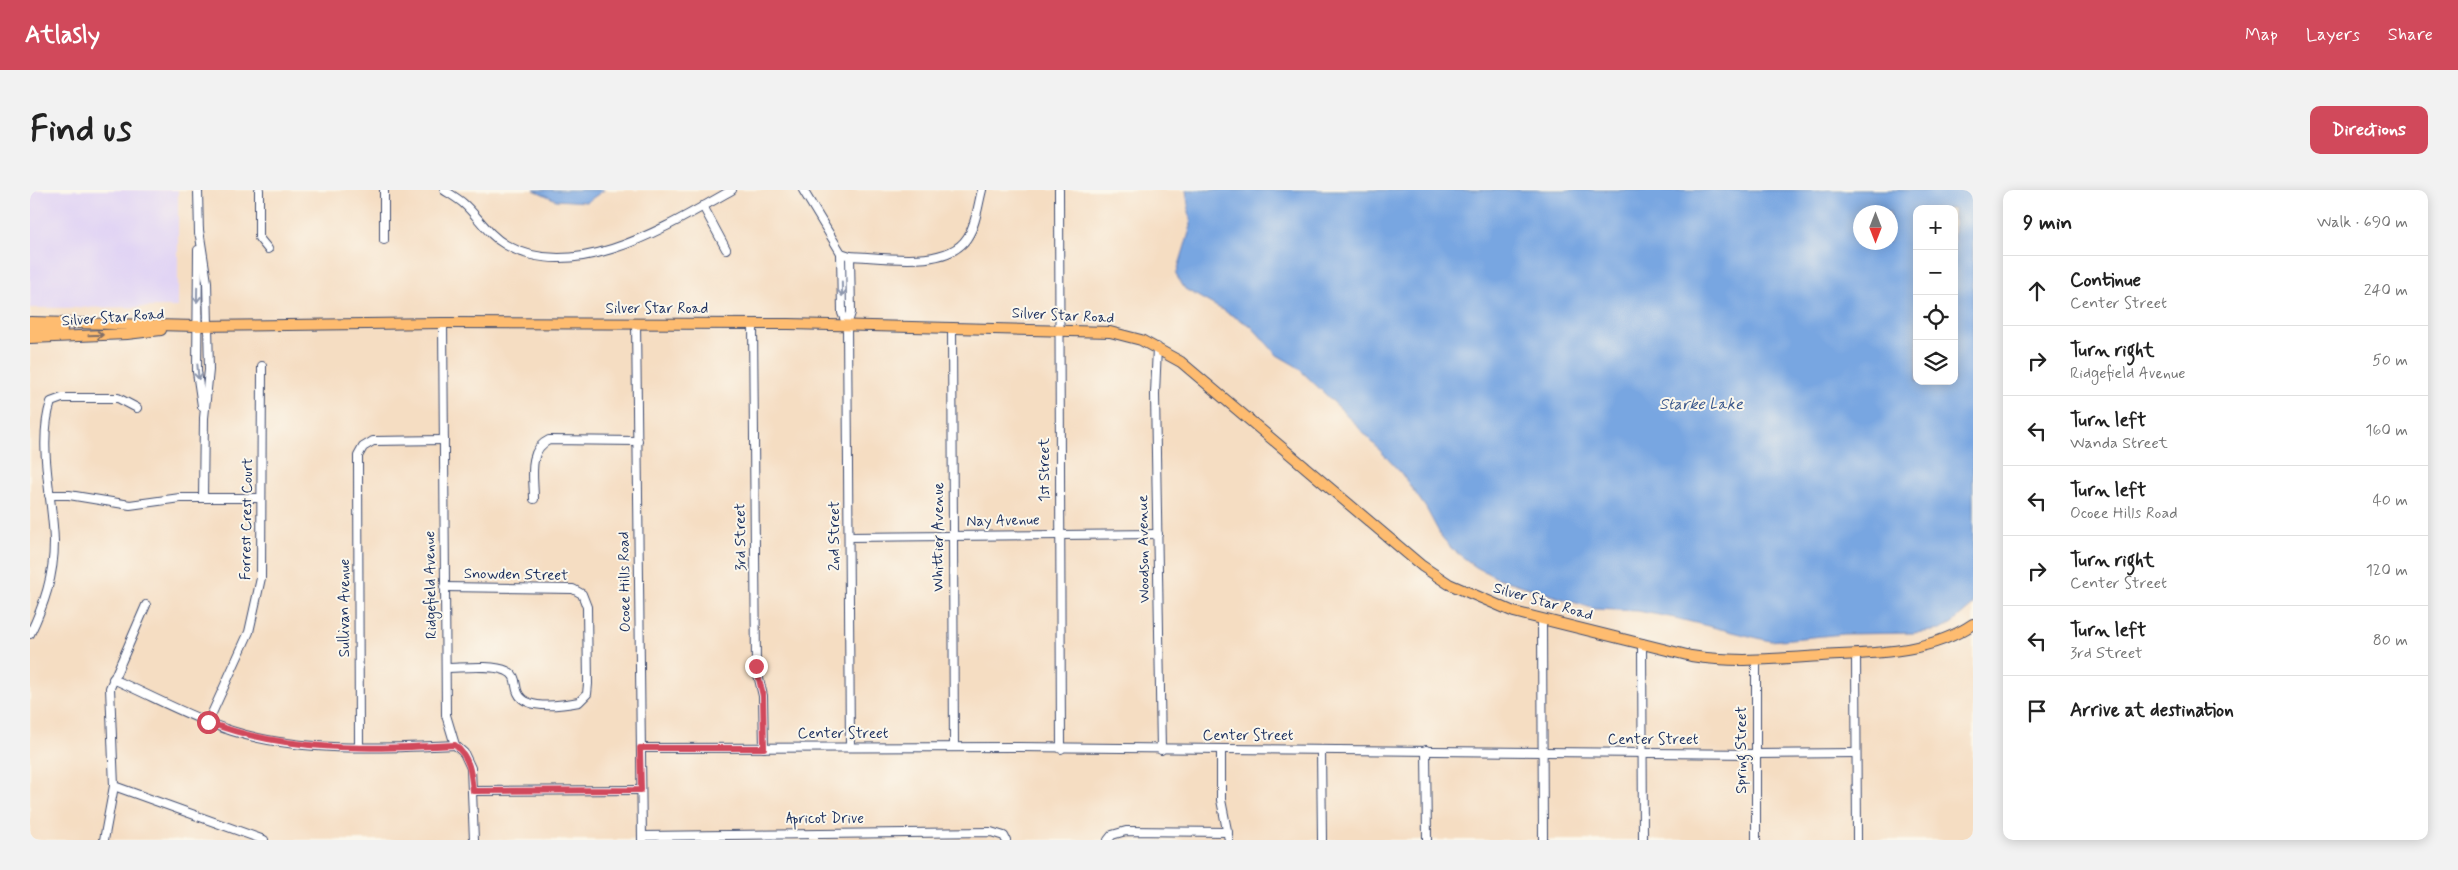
<!DOCTYPE html>
<html lang="en">
<head>
<meta charset="utf-8">
<style>
	:root { --surface:#fff; --page:#f2f2f2; --text:#222; --muted:#767676; --line:#e0e0e0; --accent:#d1495b }
	body { margin:0; font-family:Mynerve,sans-serif; background:var(--page); color:var(--text) }
	.controls { position:absolute; right:15px; top:15px; display:grid; overflow:hidden; border-radius:10px; box-shadow:0 2px 12px #0003 }
	.controls button { width:45px; height:45px; display:grid; place-items:center; padding:0; border:0; border-bottom:1px solid var(--line); background:var(--surface); color:var(--text); font:25px sans-serif }
	.compass { position:absolute; left:1823px; top:15px; width:45px; height:45px; border-radius:50%; background:var(--surface); box-shadow:0 2px 12px #0003; rotate:180deg }
	.stop { position:absolute; width:15px; height:15px; margin:-11px; border:4px solid #d1495b; border-radius:50%; background:#fff }
	.stop.end { background:#d1495b; border-color:#fff; box-shadow:0 1px 5px #0008 }
	.list { margin:0; padding:0; list-style:none }
	h2 { display:flex; justify-content:space-between; align-items:center; height:65px; margin:0; padding:0 20px; font-size:21px }
	h2 small { font-size:16px; font-weight:400; color:var(--muted) }
	.list li { display:grid; grid-template-columns:32px 1fr auto; gap:15px; align-items:center; box-sizing:border-box; height:70px; padding:0 20px; border-top:1px solid var(--line) }
	.list b { display:block; font-size:19px; white-space:nowrap }
	.list p { margin:0; font-size:16px; white-space:nowrap; color:var(--muted) }
	.list em { font-size:16px; font-style:normal; color:var(--muted) }
	.icon { flex:none; width:28px; height:28px; fill:none; stroke:currentColor; stroke-width:2; stroke-linecap:round; stroke-linejoin:round }
	.map { position:relative; flex:none; width:1943px; height:650px; overflow:hidden; border-radius:10px }
	header { display:flex; align-items:center; gap:30px; box-sizing:border-box; height:70px; padding:0 25px; background:var(--accent); color:#fff }
	header strong { font-size:24px }
	nav { display:flex; gap:28px; margin-inline-start:auto; font-size:18px }
	.intro { display:flex; align-items:center; justify-content:space-between; box-sizing:border-box; height:120px; padding:0 30px }
	h1 { margin:0; font-size:35px }
	.button { padding:12px 22px; border-radius:10px; background:var(--accent); color:#fff; font-size:18px; font-weight:700 }
	main { display:flex; gap:30px; padding:0 30px }
	aside { flex:1; background:var(--surface); border-radius:10px; box-shadow:0 2px 12px #0003 }
	.map>svg:first-child { display:block }
	.built { fill:#e1d4f4 }
	.water { fill:#78a6e1; stroke:#4a6aa0; fill-rule:evenodd }
	.lines { fill:none; stroke-linecap:round; stroke-linejoin:round }
	.minor-casing { stroke:#3c496d; stroke-width:10 }
	.major-casing { stroke:#3c496d; stroke-width:12 }
	.minor { stroke:#fff; stroke-width:8 }
	.major { stroke:#febc70; stroke-width:10 }
	.oneway { stroke:#8d97ae }
	.oneway2 { stroke:#816e66 }
	.route { stroke:#d1495b; stroke-width:6 }
	.labels { text-anchor:middle; dominant-baseline:central; stroke-width:4; stroke-linejoin:round; paint-order:stroke }
	.street-label { font-size:15px; fill:#1b2f5e; stroke:#fbf7ec }
	.water-label { font-size:16px; font-style:italic; fill:#3c598c; stroke:#fbf7ec }
</style>
</head>
<body>
<header>
<strong>Atlasly</strong>
<nav><a>Map</a><a>Layers</a><a>Share</a></nav>
</header>
<div class="intro"><h1>Find us</h1><a class="button">Directions</a></div>
<main>
<div class="map">
<svg width="1943" height="650" viewBox="0 0 1943 650">
	<rect width="100%" height="100%" fill="#fbf7ec"/>
	<filter id="ink" filterUnits="userSpaceOnUse"><feTurbulence type="fractalNoise" baseFrequency=".02" numOctaves="2"/><feDisplacementMap in="SourceGraphic" scale="10" xChannelSelector="R" yChannelSelector="G"/><feConvolveMatrix kernelMatrix="1 2 1 2 8 2 1 2 1" color-interpolation-filters="sRGB"/></filter>
	<filter id="wash" filterUnits="userSpaceOnUse"><feTurbulence type="fractalNoise" baseFrequency=".0096" numOctaves="4" result="noise"/><feDisplacementMap in="SourceGraphic" scale="20" xChannelSelector="R" yChannelSelector="G"/><feGaussianBlur stdDeviation="1.12" result="paint"/><feColorMatrix in="noise" values="0 0 0 0 0 0 0 0 0 0 0 0 0 0 0 0 0 1.4 0 .05"/><feComposite in="paint" operator="in"/></filter>
	<g filter="url(#wash)">
		<rect width="100%" height="100%" fill="#f5ddc2"/>
		<polygon class="built" points="0,0 148,0 148,117 0,118"/>
		<g class="water">
			<polygon points="504,0 574,0 557,12 526,10"/>
			<path d="M1156,0h787v415l-21,18 -12,7 -27,3 -70,1 -73,7 -95,-23 -37,-7 -43,-2 -100,-32 -19,-10 -24,-18 -11,-13 -15,-28 -25,-35 -57,-61 -48,-46 -19,-11 -26,-29 -66,-37 -9,-14 15,-49zM1887,19h37v172h-37zM1830,22h30v30h-30z"/>
		</g>
	</g>
	<g filter="url(#ink)">
		<g class="lines">
			<g class="minor-casing">
				<g id="minor">
					<polyline points="168,0 169,44"/>
					<polyline points="229,0 229,48 238,59"/>
					<path d="M414,0c6,4 13,8 19,13 15,13 24,31 43,42 71,40 165,-21 226,-55"/>
					<path d="M773,0l38,63 9,3c33,1 97,13 117,-18 9,-13 11,-33 15,-48"/>
					<polyline points="1029,0 1031,559"/>
					<polyline points="673,16 696,59"/>
					<polyline points="169,40 177,92 178,135 179,180 174,228 173,308"/>
					<polyline points="354,50 354,0"/>
					<polyline points="168,60 167,182 172,216"/>
					<polyline points="811,63 812,123 817,135"/>
					<polyline points="820,66 821,123 817,135 820,557"/>
					<polyline points="413,133 416,525 425,555 434,563 441,578 444,650"/>
					<polyline points="606,133 612,650"/>
					<polyline points="723,134 726,476 733,506 734,558"/>
					<polyline points="922,137 924,557"/>
					<polyline points="1127,157 1125,204 1131,560"/>
					<polyline points="19,305 39,305 100,315 150,308 231,308"/>
					<path d="M504,309c0,-21 -7,-49 15,-59l89,1"/>
					<polyline points="819,347 1128,344"/>
					<path d="M414,397l129,2 9,5 5,13 1,77 -1,10 -8,8c-16,3 -53,9 -61,-9 -4,-8 0,-17 -11,-22 -14,-7 -46,-3 -61,-3"/>
					<polyline points="1512,430 1513,650"/>
					<path d="M0,444c14,-29 24,-58 24,-92 -1,-44 -17,-98 -3,-140l11,-4h56l19,10"/>
					<polyline points="1612,453 1613,650"/>
					<polyline points="1826,464 1827,650"/>
					<path d="M83,489c39,17 78,39 119,52 67,22 153,17 223,14"/>
					<polyline points="178,532 219,442 231,388 232,176"/>
					<polyline points="329,556 328,266 333,257 343,251 414,250"/>
					<polyline points="611,558 987,557 1726,564 1826,563"/>
					<polyline points="1191,560 1191,610 1199,650"/>
					<polyline points="1291,560 1292,650"/>
					<polyline points="1396,560 1397,650"/>
					<polyline points="84,596 234,650"/>
					<polyline points="443,601 611,600"/>
					<polyline points="612,646 961,642 974,646 976,650"/>
					<polyline points="74,650 84,596 80,498 116,415"/>
					<polyline points="1078,650 1082,645 1096,641 1198,642"/>
					<polyline points="1726,650 1726,470"/>
				</g>
			</g>
			<g class="major-casing">
				<g id="major">
					<path d="M0,132l167,4 246,-3 346,1 321,8 31,8 40,22 241,204 27,18 65,28 177,44c43,7 86,3 130,0 51,-3 108,-2 152,-32"/>
					<polyline points="0,140 32,140"/>
					<polyline points="0,148 97,144 131,140"/>
				</g>
			</g>
			<use href="#minor" class="minor"/>
			<use href="#major" class="major"/>
		</g>
		<defs><path id="oneway-shaft" d="M-6 0H5M1.5-3L5.5 0L1.5 3" fill="none" stroke-width="1.6" stroke-linecap="round" stroke-linejoin="round" transform="scale(1.25)"/></defs>
		<g class="oneway">
			<use href="#oneway-shaft" transform="translate(812 99) rotate(89)"/>
			<use href="#oneway-shaft" transform="translate(167 105) rotate(91)"/>
			<use href="#oneway-shaft" transform="translate(168 182) rotate(85)"/>
		</g>
		<use class="oneway2" href="#oneway-shaft" transform="translate(66 145) rotate(-2)"/>
	</g>
	<g class="lines" filter="url(#ink)">
		<path class="route" d="M178,532c79,31 164,27 247,23 15,13 16,27 18,46l168,-1 -1,-42h124l-1,-52 -7,-30"/>
	</g>
	<g class="labels">
		<g class="street-label">
			<text x="627" y="119">Silver Star Road</text>
			<text transform="translate(1033 126) rotate(3)">Silver Star Road</text>
			<text transform="translate(83 128) rotate(-4)">Silver Star Road</text>
			<text transform="translate(1015 280) rotate(-90)">1st Street</text>
			<text transform="translate(217 329) rotate(-89)">Forrest Crest Court</text>
			<text transform="translate(973 331) rotate(-1)">Nay Avenue</text>
			<text transform="translate(805 346) rotate(-90)">2nd Street</text>
			<text transform="translate(711 347) rotate(-91)">3rd Street</text>
			<text transform="translate(909 347) rotate(-90)">Whittier Avenue</text>
			<text transform="translate(1114 359) rotate(-91)">Woodson Avenue</text>
			<text transform="translate(486 385) rotate(1)">Snowden Street</text>
			<text transform="translate(595 392) rotate(-91)">Ocoee Hills Road</text>
			<text transform="translate(401 395) rotate(-91)">Ridgefield Avenue</text>
			<text transform="translate(1513 412) rotate(16)">Silver Star Road</text>
			<text transform="translate(315 418) rotate(-90)">Sullivan Avenue</text>
			<text x="813" y="544">Center Street</text>
			<text x="1218" y="546">Center Street</text>
			<text x="1623" y="550">Center Street</text>
			<text transform="translate(1712 560) rotate(-90)">Spring Street</text>
			<text x="795" y="629">Apricot Drive</text>
		</g>
		<g class="water-label">
			<text x="1671" y="214">Starke Lake</text>
		</g>
	</g>
</svg>
<div class="controls">
<button>+</button>
<button>−</button>
<button><svg class="icon" aria-label="locate" viewBox="0 0 24 24"><circle cx="12" cy="12" r="6"/><path d="M12 2v4M12 18v4M2 12h4M18 12h4"/></svg></button>
<button><svg class="icon" aria-label="layers" viewBox="0 0 24 24"><path d="M12 4l9 5-9 5-9-5zM3 14l9 5 9-5"/></svg></button>
</div>
<svg class="compass" viewBox="-18 -18 36 36"><path d="M0-13l5 13h-10z" fill="#e53935"/><path d="M0 13l5-13h-10z" fill="#767676"/></svg>
<div class="stop" style="left:178px;top:532px"></div>
<div class="stop end" style="left:726px;top:476px"></div>
</div>
<aside>
<h2>9 min<small>Walk · 690 m</small></h2>
<ul class="list">
<li><svg class="icon" aria-label="ahead" viewBox="0 0 24 24"><path d="M12 20V5M6 11l6-6 6 6"/></svg><div><b>Continue</b><p>Center Street</p></div><em>240 m</em></li>
<li><svg class="icon" aria-label="right" viewBox="0 0 24 24"><path d="M7 20v-9h11M14 6l5 5-5 5"/></svg><div><b>Turn right</b><p>Ridgefield Avenue</p></div><em>50 m</em></li>
<li><svg class="icon" aria-label="left" viewBox="0 0 24 24"><path d="M17 20v-9H6M10 6l-5 5 5 5"/></svg><div><b>Turn left</b><p>Wanda Street</p></div><em>160 m</em></li>
<li><svg class="icon" aria-label="left" viewBox="0 0 24 24"><path d="M17 20v-9H6M10 6l-5 5 5 5"/></svg><div><b>Turn left</b><p>Ocoee Hills Road</p></div><em>40 m</em></li>
<li><svg class="icon" aria-label="right" viewBox="0 0 24 24"><path d="M7 20v-9h11M14 6l5 5-5 5"/></svg><div><b>Turn right</b><p>Center Street</p></div><em>120 m</em></li>
<li><svg class="icon" aria-label="left" viewBox="0 0 24 24"><path d="M17 20v-9H6M10 6l-5 5 5 5"/></svg><div><b>Turn left</b><p>3rd Street</p></div><em>80 m</em></li>
<li><svg class="icon" aria-label="arrive" viewBox="0 0 24 24"><path d="M6 21V4h12l-3 4 3 4H6"/></svg><div><b>Arrive at destination</b></div></li>
</ul>
</aside>
</main>
</body>
</html>
